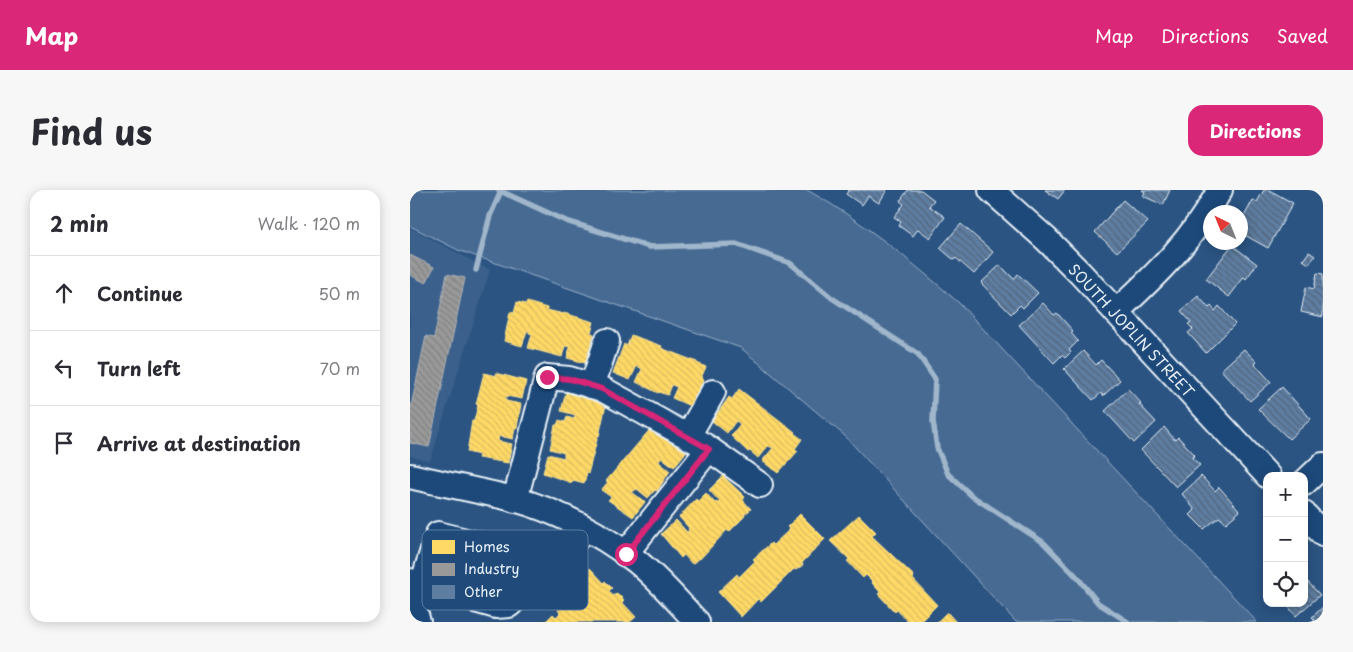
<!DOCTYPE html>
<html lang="en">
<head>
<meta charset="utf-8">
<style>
	:root { --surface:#fff; --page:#f7f7f7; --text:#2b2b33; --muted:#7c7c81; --line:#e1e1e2; --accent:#db2777 }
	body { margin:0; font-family:"Playpen Sans",sans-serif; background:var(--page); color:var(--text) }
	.controls { position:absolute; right:15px; bottom:15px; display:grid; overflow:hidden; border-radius:10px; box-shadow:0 2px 12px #0003 }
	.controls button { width:45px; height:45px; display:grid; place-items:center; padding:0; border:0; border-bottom:1px solid var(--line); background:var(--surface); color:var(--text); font:25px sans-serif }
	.compass { position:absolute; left:793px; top:15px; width:45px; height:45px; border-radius:50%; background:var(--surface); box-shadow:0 2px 12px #0003; rotate:317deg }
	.stop { position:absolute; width:15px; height:15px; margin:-11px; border:4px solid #db2777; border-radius:50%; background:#fff }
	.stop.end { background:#db2777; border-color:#fff; box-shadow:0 1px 5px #0008 }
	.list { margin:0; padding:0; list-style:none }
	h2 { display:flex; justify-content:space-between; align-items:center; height:65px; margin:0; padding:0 20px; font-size:21px }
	h2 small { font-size:16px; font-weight:400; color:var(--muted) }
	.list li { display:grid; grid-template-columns:32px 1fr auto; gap:15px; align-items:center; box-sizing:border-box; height:75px; padding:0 20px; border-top:1px solid var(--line) }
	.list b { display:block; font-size:19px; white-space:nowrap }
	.list em { font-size:16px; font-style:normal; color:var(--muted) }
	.icon { flex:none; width:28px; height:28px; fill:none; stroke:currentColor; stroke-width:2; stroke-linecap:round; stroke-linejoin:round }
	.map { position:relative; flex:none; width:913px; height:432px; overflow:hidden; border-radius:15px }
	header { display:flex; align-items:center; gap:30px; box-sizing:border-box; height:70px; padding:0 25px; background:var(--accent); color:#fff }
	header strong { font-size:24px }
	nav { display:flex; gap:28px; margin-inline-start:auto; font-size:18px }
	.intro { display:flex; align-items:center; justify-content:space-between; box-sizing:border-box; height:120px; padding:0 30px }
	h1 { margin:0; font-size:35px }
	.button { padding:12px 22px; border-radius:15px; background:var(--accent); color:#fff; font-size:18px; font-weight:700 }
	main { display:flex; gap:30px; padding:0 30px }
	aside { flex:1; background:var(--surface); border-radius:15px; box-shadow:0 2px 12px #0003 }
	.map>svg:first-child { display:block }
	.built { fill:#3a608b }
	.grass { fill:#476b93; stroke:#98aec6 }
	.homes { fill:url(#homes-back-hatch); stroke:#f8e092 }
	.industry { fill:url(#industry-back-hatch); stroke:#b1b3b6 }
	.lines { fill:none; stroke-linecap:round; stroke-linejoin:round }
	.stream { stroke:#a0b6cb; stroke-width:5.5 }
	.building { fill:url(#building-back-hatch); stroke:#e8f1f8 }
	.minor-casing { stroke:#e8f1f8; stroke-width:28 }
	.minor { stroke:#1f4a7a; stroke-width:24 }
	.route { stroke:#db2777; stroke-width:6 }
	.labels { text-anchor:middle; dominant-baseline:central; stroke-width:5; stroke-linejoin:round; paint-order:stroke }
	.street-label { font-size:15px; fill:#e8f1f8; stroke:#1f4a7a }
	.key { fill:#1f4a7a; stroke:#5b7ca0; stroke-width:1 }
	.key-label { font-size:14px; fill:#e8f1f8 }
</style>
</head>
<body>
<header>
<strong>Map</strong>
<nav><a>Map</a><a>Directions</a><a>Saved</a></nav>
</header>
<div class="intro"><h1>Find us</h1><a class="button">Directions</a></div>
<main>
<aside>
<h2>2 min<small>Walk · 120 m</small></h2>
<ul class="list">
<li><svg class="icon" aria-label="ahead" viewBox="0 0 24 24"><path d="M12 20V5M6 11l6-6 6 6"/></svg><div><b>Continue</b></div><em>50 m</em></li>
<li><svg class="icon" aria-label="left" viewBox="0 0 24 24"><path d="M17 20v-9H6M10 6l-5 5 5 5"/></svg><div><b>Turn left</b></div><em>70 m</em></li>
<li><svg class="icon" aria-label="arrive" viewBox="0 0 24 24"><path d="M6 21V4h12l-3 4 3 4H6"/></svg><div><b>Arrive at destination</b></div></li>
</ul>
</aside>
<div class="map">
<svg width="913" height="432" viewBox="0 0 913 432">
	<defs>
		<pattern id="homes-back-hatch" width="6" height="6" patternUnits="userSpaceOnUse" patternTransform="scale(1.25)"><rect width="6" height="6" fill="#ffd966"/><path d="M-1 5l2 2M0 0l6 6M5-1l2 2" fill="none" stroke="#dabc60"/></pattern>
		<pattern id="industry-back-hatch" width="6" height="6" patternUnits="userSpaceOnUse" patternTransform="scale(1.25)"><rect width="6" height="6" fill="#999"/><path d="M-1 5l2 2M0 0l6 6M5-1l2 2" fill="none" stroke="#808181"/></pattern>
		<pattern id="building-back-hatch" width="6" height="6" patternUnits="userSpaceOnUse" patternTransform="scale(1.25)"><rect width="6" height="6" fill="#5d7da1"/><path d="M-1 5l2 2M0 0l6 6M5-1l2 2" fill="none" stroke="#53657a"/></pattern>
	</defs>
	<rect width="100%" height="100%" fill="#2b5482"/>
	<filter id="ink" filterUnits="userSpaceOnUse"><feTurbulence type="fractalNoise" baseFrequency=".02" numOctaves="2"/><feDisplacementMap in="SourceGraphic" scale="10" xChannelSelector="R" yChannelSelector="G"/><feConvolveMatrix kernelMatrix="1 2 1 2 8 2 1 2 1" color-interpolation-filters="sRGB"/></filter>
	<g filter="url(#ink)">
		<polygon class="built" points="0,38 80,80 20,271 0,266"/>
		<path class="grass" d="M0,0h397c55,30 105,72 152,113l298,319h-241l-171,-186 -104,-88 -283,-98 -48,-24z"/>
		<g class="homes">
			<polygon points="107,112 116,114 117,112 137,118 137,120 154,124 154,123 184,132 181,143 184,144 175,173 157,168 160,157 155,156 152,167 118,158 122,144 119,143 119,141 117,141 112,156 94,151 100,122 104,123"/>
			<polygon points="221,145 252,156 251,158 287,172 287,173 296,177 291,188 294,189 280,216 262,208 267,197 262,195 258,205 248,202 248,203 226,192 232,179 227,176 220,190 203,183 214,154 217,156"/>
			<polygon points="74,183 86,186 86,183 116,191 112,209 96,206 96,211 111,214 107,238 105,238 103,249 89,246 88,251 102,254 98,273 68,268 69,265 57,262 62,231 64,231 68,215 66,214"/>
			<polygon points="329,199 385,242 384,243 392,249 385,259 388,261 368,283 352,271 363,258 358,256 348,268 340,261 338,262 321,246 330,234 326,231 317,243 302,231 319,207 322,209"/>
			<polygon points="156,202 186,209 186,212 196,215 189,246 188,246 178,284 177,283 174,293 163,290 162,293 133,283 138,264 154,268 154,263 140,259 145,235 147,235 149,230 155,232 157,227 164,229 165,225 151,221"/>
			<polygon points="242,237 276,262 264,277 251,267 249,272 260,281 247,301 245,300 238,308 227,299 222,302 235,312 223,327 198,310 201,307 191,300 198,292 196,291"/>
			<polygon points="313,286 335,307 333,310 341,319 334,325 335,326 319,342 317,340 290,369 289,368 282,374 274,365 271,368 251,344 266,330 277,342 279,341 278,339 279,338 269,327 286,309 288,311 296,303 305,313 307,312 308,313 310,312 299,300"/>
			<polygon points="390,324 415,349 392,373 393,375 386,380 384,379 351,412 348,409 331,427 308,402 327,384 329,387 345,371 343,369 361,353 363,355 380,339 377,337"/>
			<polygon points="449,325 466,342 462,346 504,386 503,389 527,415 510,432 498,432 487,420 485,422 468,404 470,402 462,393 463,392 456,385 453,388 437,371 439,369 420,351"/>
			<polygon points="180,378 194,393 195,391 202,398 199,401 203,406 207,403 214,410 212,412 226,427 220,432 135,432 143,424 146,427 150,423 148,420 158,411 159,413 171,402 163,394"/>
			<polygon points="537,422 546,432 527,432"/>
		</g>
		<g class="industry">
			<polygon points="0,65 24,77 16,93 0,85"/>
			<polygon points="37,84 55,88 19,257 0,253 0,221 16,146 24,148"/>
		</g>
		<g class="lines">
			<g class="stream">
				<polyline points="88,0 156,31 240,57 326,54 380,73 422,108 508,164 525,189 523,231 527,258 538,284 562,306 633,352 668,388 688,413 718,432"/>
				<polyline points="66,80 80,26 91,1"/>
			</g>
		</g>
		<g class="building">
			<polygon points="439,0 477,0 469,13 458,6 452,15 436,4"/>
			<polygon points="498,0 511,0 524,10 519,16 535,27 520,48 508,39 503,46 489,36 491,32 484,27 494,14 490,11"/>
			<polygon points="635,0 655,0 648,9"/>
			<polygon points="732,0 760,0 753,15 733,6 735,2"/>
			<polygon points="854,0 859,0 883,13 858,58 831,43 835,34 831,32 843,10 847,12"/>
			<polygon points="713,10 738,32 707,62 685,42"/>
			<polygon points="551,34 583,62 564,84 546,68 544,70 530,58"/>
			<polygon points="822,55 847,74 836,89 834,87 819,107 796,89"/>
			<polygon points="899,62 905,66 899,74 893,70"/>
			<polygon points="590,75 604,89 608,84 628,103 613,118 610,115 601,124 571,93"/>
			<polygon points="907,83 913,84 913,127 891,122 896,97 904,99"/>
			<polygon points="788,106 799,118 801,116 805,121 809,116 825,134 796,163 778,143 783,139 778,134 781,132 771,121"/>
			<polygon points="633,113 644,125 647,123 663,141 661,143 668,151 659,160 661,162 655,168 652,165 644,173 609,135"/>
			<polygon points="834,159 847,172 845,174 861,192 840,211 811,180"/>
			<polygon points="673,161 686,175 691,170 710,190 693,206 691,203 683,210 654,179"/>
			<polygon points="872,197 901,229 879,249 848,219"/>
			<polygon points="718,199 731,213 729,214 746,232 724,253 695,221"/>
			<polygon points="754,237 765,250 768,247 785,265 782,268 790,275 766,297 731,260"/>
			<polygon points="791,286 805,301 809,297 830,321 816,333 809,327 794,339 780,325 785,320 772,304"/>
			<polygon points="894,388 910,405 886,426 875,413 894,413"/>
			<polygon points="913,417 913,432 903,432 905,430 902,427"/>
		</g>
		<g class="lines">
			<g class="minor-casing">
				<g id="minor">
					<polyline points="581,0 636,49 670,83 858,286"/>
					<path d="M706,122c41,-38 77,-73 104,-122"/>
					<polyline points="182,196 197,151"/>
					<polyline points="278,246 303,202"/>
					<path d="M0,286c34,8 70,15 104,23 44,12 85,34 121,61 23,18 42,41 62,62"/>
					<polyline points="894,293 913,275"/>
					<polyline points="105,310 137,187 159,189 192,199 295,256 350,295"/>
					<polyline points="894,324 913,344"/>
					<polyline points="215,364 299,259"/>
					<polyline points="139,375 100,362 28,344 12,395 86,416 99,415 176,339"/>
					<polyline points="0,391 12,395 4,418 8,432"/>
				</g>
			</g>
			<use href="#minor" class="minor"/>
		</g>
	</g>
	<g class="lines" filter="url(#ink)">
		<polyline class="route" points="137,187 160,189 192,199 299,259 216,364"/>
	</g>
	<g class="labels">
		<g class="street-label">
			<text transform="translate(722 140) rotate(47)">SOUTH JOPLIN STREET</text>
		</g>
	</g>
	<rect x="12" y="340" width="166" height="80" rx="8" class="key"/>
	<rect x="22" y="350" width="23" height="14" fill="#ffd966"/>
	<rect x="22" y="373" width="23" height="13" fill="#999"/>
	<rect x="22" y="395" width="23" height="14" fill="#5d7da1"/>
	<g class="key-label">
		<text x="54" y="362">Homes</text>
		<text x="54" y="384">Industry</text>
		<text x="54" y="407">Other</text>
	</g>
</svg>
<div class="controls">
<button>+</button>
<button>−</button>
<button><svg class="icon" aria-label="locate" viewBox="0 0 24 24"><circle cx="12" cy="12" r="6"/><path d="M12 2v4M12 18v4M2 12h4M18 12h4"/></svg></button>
</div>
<svg class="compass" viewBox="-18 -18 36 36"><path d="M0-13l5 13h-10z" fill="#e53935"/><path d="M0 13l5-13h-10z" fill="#7c7c81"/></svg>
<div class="stop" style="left:216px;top:364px"></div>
<div class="stop end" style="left:137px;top:187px"></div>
</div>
</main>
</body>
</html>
